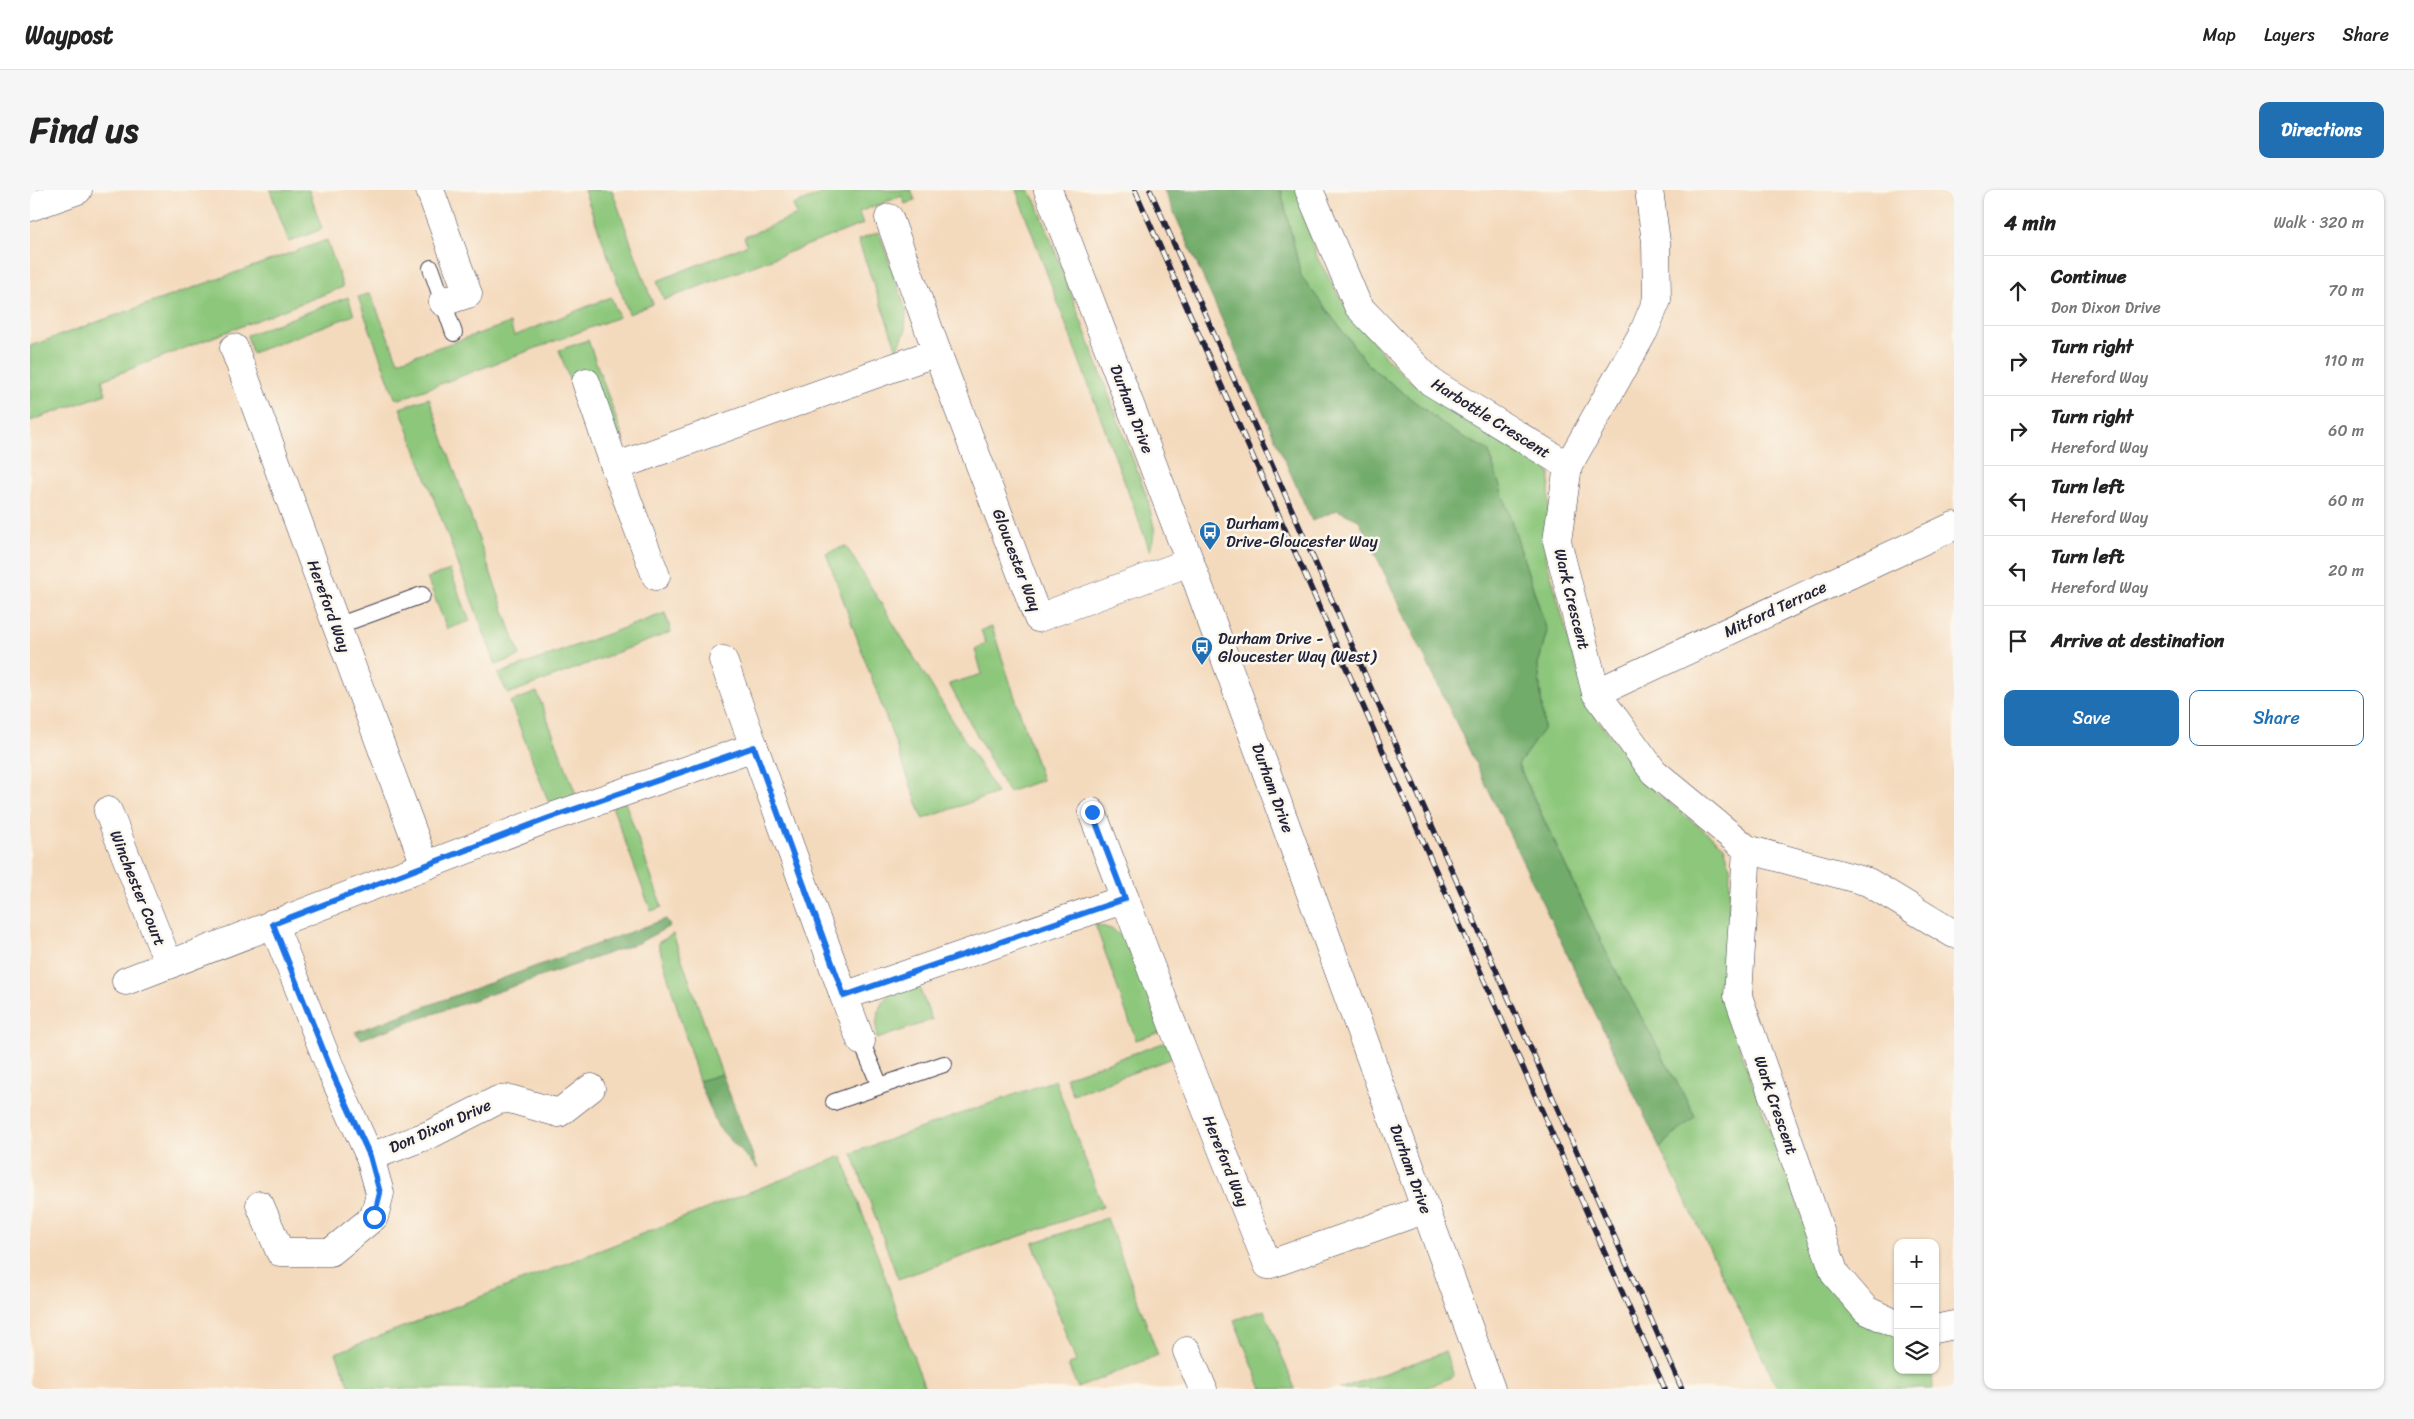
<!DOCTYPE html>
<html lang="en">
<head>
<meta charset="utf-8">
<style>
	:root { --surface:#fff; --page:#f6f6f6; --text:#222; --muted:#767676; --line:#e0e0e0; --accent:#1f6fb2 }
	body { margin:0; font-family:Sriracha,sans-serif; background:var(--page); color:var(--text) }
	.controls { position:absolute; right:15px; bottom:15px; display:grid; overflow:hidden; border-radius:10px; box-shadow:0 1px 4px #0004 }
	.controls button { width:45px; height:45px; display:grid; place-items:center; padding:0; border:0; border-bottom:1px solid var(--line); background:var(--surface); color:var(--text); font:25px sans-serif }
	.stop { position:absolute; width:15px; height:15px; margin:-11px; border:4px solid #1a73e8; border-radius:50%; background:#fff }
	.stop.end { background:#1a73e8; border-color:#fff; box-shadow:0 1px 5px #0008 }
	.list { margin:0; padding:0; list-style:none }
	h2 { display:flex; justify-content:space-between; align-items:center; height:65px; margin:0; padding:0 20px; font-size:21px }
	h2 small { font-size:16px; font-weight:400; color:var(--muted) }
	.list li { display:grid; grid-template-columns:32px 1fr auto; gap:15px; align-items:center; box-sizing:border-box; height:70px; padding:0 20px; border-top:1px solid var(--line) }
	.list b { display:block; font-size:19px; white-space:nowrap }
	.list p { margin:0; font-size:16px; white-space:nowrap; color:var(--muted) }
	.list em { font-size:16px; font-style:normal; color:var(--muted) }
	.actions { display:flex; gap:10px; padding:15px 20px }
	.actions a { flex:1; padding:11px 0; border:1px solid var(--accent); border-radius:10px; text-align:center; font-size:18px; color:var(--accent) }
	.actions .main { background:var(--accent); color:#fff }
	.icon { flex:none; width:28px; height:28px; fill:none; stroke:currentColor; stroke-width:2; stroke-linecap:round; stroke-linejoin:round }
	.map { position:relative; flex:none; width:1924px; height:1199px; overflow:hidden; border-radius:10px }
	header { display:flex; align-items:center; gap:30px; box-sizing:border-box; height:70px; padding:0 25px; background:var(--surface); border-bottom:1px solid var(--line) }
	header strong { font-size:24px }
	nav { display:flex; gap:28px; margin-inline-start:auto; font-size:18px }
	.intro { display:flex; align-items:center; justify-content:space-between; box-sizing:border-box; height:120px; padding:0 30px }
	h1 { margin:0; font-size:35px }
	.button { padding:12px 22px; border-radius:10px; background:var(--accent); color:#fff; font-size:18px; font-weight:700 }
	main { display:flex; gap:30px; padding:0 30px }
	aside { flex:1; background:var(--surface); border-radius:10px; box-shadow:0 1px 4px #0004 }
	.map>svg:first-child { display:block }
	.green { fill:#8dc77b; stroke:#58745b }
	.forest { fill:#72ac6b; stroke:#4a6753 }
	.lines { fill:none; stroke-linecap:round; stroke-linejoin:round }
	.service-casing { stroke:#423e4e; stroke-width:18 }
	.minor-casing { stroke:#423e4e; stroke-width:29 }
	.service { stroke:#fff; stroke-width:16 }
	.minor { stroke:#fff; stroke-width:28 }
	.rail-casing { stroke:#22223b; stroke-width:5.5 }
	.rail { stroke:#fbf7ec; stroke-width:4; stroke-dasharray:11; stroke-linecap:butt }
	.route { stroke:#1a73e8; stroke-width:6 }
	.labels { text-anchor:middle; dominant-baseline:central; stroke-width:5; stroke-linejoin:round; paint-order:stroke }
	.street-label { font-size:16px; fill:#22223b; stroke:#fbf7ec }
	.poi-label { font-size:16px; fill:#22223b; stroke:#fbf7ec; text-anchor:start }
</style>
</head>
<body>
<header>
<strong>Waypost</strong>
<nav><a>Map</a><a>Layers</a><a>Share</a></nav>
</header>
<div class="intro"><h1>Find us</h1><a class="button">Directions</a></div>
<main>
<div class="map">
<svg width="1924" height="1199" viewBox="0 0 1924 1199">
	<rect width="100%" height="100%" fill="#fbf7ec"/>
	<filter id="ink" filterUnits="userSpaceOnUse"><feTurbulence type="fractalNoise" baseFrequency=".02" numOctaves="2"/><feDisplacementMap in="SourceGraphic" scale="10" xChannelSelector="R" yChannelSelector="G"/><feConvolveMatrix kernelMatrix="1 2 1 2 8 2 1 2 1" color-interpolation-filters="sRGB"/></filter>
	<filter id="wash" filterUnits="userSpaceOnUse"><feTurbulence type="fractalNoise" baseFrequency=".0096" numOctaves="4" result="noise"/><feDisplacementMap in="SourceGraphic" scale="20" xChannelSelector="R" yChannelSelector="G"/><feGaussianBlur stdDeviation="1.12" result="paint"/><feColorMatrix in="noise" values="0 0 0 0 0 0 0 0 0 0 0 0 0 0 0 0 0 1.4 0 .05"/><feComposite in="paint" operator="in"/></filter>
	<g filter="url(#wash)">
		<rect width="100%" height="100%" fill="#f4dabd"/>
		<g class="green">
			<polygon points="240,0 279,0 292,39 259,52"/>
			<polygon points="554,0 582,0 623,114 599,124"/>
			<polygon points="801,0 881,0 885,10 875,14 872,6 829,22 833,34 634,110 627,91 717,55 714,47 767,25 763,15"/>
			<polygon points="986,0 999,0 1007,13 1118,310 1125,342 1120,361"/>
			<polygon points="1251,0 1268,0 1287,67 1311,109 1356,168 1386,196 1514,272 1520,285 1516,367 1557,516 1625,602 1694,656 1700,676 1697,806 1711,863 1793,1082 1829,1134 1868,1143 1868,1180 1902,1180 1903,1199 1748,1199 1630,958 1665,926 1578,766 1488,574 1514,538 1508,475 1517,441 1458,260 1422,241 1339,176 1271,86"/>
			<polygon points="849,42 876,120 875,142 867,160 828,50"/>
			<polygon points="297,50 313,97 72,190 76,204 0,231 0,156"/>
			<polygon points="340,103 368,171 480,133 484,146 581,107 589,127 370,209 365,208 328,107"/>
			<polygon points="318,107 324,125 222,163 217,145"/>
			<polygon points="558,150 594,250 580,235 561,183 540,192 529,160"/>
			<polygon points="399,208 490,466 466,475 370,218"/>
			<polygon points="816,356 967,603 893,629 796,363"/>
			<polygon points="420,380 440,431 417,439 397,388"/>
			<polygon points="635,423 641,442 478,504 468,484"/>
			<polygon points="962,437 1012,590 978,602 919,494 952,484 945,459 956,454 951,440"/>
			<polygon points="507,502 546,604 519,613 480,512"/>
			<polygon points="595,612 632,717 621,721 582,616"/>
			<polygon points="1065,734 1084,740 1097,752 1132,842 1106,850"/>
			<polygon points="643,744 692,884 669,891 628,753"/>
			<path d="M888,795l14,35 -55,19c-2,-18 0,-38 17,-48 7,-3 17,-4 24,-6z"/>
			<polygon points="1136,852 1142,868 1043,905 1036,887"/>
			<polygon points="1025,890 1073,1017 868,1089 822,963"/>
			<polygon points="812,966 895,1199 321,1199 306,1163"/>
			<polygon points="1077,1028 1128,1165 1048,1198 1038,1175 1046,1172 1003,1053"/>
			<polygon points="1234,1120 1265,1199 1232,1199 1204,1130"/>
			<polygon points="1415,1162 1424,1186 1393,1199 1309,1199"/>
		</g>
		<g class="forest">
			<polygon points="1134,0 1251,0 1271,86 1339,176 1422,241 1458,260 1517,441 1508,475 1514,538 1488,575 1578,766 1665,926 1630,958 1329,330 1307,320 1282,331"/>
			<polygon points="636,729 640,736 608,753 331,849 325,842"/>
			<polygon points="692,884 728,979 688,937 669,891"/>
		</g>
	</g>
	<g filter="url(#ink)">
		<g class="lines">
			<g class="service-casing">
				<g id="service">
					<polyline points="401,78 424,143"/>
					<polyline points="307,436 392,405"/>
					<polyline points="831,851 850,896"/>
					<polyline points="804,912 914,874"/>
				</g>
			</g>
			<g class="minor-casing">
				<g id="minor">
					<polyline points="400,0 438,104 413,112"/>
					<polyline points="1018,0 1160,372 1461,1199"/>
					<polyline points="1279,0 1328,116 1401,192 1538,276"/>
					<polyline points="1619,0 1626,52 1627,110 1614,141 1538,276 1527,351 1566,503 1624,582 1717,659 1838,692 1924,744"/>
					<polyline points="0,17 48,0"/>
					<polyline points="859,28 907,162"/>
					<polyline points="204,158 395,675"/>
					<polyline points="556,192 585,277"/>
					<polyline points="626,386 585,277 907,162 1008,428 1160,372"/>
					<polyline points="693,470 724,557"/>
					<polyline points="1566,503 1924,336"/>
					<polyline points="78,621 139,775"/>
					<polyline points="1062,622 1095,709"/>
					<polyline points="1717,659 1708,806 1805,1084 1836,1120 1868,1135"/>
					<polyline points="243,733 304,887 340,967"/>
					<polyline points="96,791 519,628 724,557 814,806 1095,709 1146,844 1238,1075 1396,1019"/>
					<polyline points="814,806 831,851"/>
					<polyline points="230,1015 250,1062 301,1062 344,1027 350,1003 340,967 401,944 468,910 480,909 529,923 561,898"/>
					<polyline points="1905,1139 1924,1135"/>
					<polyline points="1157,1161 1173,1199"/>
				</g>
			</g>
			<use href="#service" class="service"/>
			<use href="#minor" class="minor"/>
			<g class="rail-casing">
				<g id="rail">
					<polyline points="1105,0 1635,1199"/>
					<polyline points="1120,0 1652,1199"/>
				</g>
			</g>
			<use href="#rail" class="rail"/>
		</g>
	</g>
	<g class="lines" filter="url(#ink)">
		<polyline class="route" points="344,1027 350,1003 340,966 304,887 243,734 519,628 724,557 814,806 1095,709 1062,622"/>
	</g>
	<defs>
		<g id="bus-pin" transform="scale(1.125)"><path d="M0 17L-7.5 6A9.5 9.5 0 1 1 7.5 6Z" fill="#1f6fb2" stroke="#fbf7ec"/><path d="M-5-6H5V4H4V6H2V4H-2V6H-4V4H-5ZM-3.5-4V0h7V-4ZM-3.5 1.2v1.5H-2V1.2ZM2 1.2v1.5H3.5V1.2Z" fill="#fff"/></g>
	</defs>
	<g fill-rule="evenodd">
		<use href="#bus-pin" x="1180" y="342"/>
		<use href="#bus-pin" x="1172" y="457"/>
	</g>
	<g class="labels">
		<g class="street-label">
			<text transform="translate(1102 219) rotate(69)">Durham Drive</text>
			<text transform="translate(1461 228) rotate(32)">Harbottle Crescent</text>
			<text transform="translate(987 370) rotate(69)">Gloucester Way</text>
			<text transform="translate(1542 409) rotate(76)">Wark Crescent</text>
			<text transform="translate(299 416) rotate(70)">Hereford Way</text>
			<text transform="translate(1745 419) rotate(-25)">Mitford Terrace</text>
			<text transform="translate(1243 598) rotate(70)">Durham Drive</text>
			<text transform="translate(108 698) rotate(68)">Winchester Court</text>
			<text transform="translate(1746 915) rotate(71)">Wark Crescent</text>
			<text transform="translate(410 936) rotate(-24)">Don Dixon Drive</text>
			<text transform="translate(1196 971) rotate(68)">Hereford Way</text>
			<text transform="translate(1381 979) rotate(70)">Durham Drive</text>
		</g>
		<g class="poi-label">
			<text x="1196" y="333">Durham<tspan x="1196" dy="18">Drive-Gloucester Way</tspan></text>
			<text x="1188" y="448">Durham Drive -<tspan x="1188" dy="18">Gloucester Way (West)</tspan></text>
		</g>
	</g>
</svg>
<div class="controls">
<button>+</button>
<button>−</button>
<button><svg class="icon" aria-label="layers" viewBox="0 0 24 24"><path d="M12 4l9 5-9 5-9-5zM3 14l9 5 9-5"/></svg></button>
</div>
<div class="stop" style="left:344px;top:1027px"></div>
<div class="stop end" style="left:1062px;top:622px"></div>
</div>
<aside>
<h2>4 min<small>Walk · 320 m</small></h2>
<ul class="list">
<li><svg class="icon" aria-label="ahead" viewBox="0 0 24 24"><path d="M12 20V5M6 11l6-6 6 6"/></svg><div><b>Continue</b><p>Don Dixon Drive</p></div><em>70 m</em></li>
<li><svg class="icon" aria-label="right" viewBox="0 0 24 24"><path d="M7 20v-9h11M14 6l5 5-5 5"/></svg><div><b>Turn right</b><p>Hereford Way</p></div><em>110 m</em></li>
<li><svg class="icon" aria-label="right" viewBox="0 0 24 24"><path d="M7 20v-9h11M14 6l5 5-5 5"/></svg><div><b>Turn right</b><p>Hereford Way</p></div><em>60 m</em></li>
<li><svg class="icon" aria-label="left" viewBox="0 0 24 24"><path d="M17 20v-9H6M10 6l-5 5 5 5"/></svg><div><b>Turn left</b><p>Hereford Way</p></div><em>60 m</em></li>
<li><svg class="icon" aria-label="left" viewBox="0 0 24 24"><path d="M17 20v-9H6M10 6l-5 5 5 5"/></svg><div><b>Turn left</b><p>Hereford Way</p></div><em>20 m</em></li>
<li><svg class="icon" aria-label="arrive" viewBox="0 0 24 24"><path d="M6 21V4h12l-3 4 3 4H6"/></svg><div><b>Arrive at destination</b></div></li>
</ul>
<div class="actions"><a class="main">Save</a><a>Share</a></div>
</aside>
</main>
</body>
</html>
